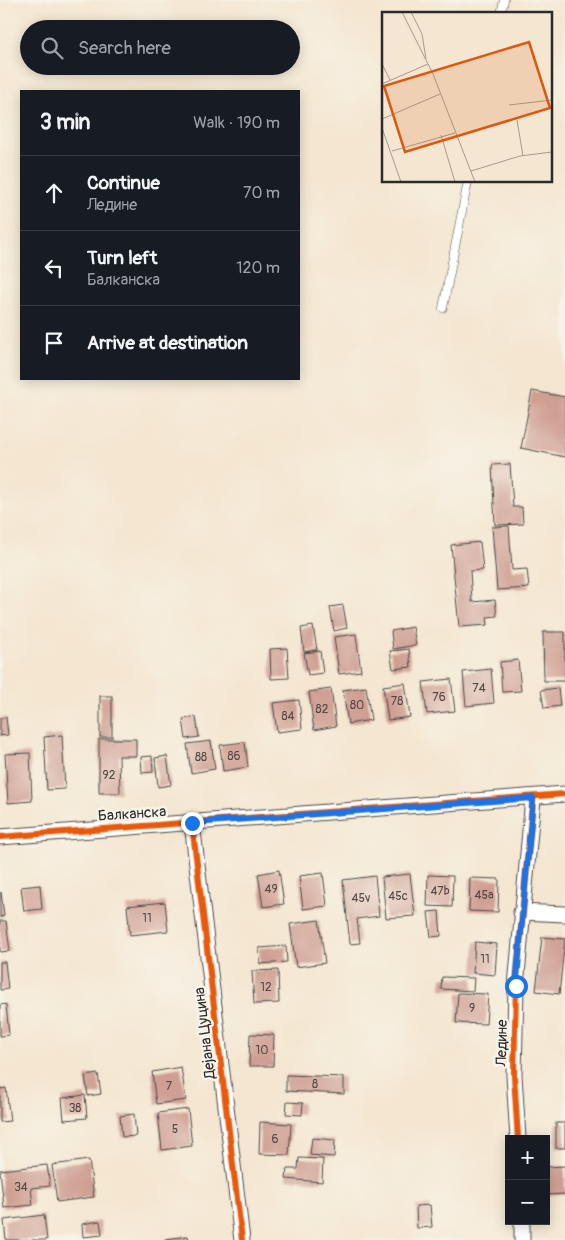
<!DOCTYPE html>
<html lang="en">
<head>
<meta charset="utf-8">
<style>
	:root { --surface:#171b24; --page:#20242c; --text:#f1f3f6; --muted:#9ea1a6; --line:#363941 }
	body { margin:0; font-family:Pangolin,sans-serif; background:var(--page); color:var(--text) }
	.controls { position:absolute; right:15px; bottom:15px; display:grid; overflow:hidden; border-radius:0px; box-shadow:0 2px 12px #0003 }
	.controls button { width:45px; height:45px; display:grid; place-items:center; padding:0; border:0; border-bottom:1px solid var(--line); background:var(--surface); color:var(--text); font:25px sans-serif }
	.stop { position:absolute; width:15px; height:15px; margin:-11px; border:4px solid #1a73e8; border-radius:50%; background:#fff }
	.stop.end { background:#1a73e8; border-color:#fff; box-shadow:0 1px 5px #0008 }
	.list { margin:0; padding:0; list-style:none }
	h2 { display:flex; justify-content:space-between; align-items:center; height:65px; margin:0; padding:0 20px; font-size:21px }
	h2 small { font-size:16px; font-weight:400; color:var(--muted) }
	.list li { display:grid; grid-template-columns:32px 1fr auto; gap:15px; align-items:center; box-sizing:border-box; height:75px; padding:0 20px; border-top:1px solid var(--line) }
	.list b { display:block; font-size:19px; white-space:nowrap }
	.list p { margin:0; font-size:16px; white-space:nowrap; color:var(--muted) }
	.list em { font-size:16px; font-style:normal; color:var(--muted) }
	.icon { flex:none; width:28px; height:28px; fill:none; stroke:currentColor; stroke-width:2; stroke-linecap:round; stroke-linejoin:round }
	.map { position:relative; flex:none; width:565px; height:1240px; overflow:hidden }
	.search { position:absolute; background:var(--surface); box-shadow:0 2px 12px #0003; left:20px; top:20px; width:280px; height:55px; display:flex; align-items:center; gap:12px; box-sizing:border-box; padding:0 18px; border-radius:28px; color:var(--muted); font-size:19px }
	.panel { position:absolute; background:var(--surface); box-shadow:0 2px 12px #0003; left:20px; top:90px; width:280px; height:290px; border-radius:0px }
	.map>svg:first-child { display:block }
	.building { fill:#cf9f93 }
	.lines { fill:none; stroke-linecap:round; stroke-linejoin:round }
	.lane-casing { stroke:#494744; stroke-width:9 }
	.street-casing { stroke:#494744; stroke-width:17 }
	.lane { stroke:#fff; stroke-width:8 }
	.street { stroke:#fff; stroke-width:15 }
	.cycleway-casing { stroke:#f7f3e8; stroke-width:9 }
	.cycleway { stroke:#e8590c; stroke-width:6 }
	.route { stroke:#1a73e8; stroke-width:6 }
	.labels { text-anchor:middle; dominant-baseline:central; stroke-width:5; stroke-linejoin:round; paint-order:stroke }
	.number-label { font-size:12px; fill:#544845 }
	.street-label { font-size:15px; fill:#2b2b2b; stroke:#f7f3e8 }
	.inset-road { fill:none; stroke:#a49b8e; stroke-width:1 }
	.view { fill:#df570e; fill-opacity:0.15; stroke:#df570e; stroke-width:2.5 }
	.inset-edge { fill:none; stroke:#2b2b2b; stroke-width:2.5 }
</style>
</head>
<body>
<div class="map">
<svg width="565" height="1240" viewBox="0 0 565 1240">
	<rect width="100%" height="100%" fill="#f7f3e8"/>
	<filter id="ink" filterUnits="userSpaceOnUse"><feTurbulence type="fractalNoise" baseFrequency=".02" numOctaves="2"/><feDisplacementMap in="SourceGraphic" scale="10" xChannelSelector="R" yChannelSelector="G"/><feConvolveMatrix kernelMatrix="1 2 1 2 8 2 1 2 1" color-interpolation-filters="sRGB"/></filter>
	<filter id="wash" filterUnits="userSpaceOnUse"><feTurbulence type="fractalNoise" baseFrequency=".0096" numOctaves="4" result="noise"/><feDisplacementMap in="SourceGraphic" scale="20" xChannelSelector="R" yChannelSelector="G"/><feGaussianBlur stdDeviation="1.12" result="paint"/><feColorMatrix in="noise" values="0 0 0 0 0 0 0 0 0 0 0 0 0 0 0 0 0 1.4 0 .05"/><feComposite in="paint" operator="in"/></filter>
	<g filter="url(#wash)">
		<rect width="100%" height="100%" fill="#f4e6d0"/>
		<g id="blocks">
			<g class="building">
				<polygon points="532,391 565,397 565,457 521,448"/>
				<polygon points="510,464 513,507 522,507 523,524 495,525 492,465"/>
				<polygon points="509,526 512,570 527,569 529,588 497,590 492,527"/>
				<polygon points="480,542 483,570 470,571 472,602 495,600 497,616 487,617 488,625 459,627 451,545"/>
				<polygon points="343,605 347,628 334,631 330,607"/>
				<polygon points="313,626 317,650 304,652 301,628"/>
				<polygon points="413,627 416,645 393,649 391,631"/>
				<polygon points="543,632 565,632 565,681 544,681"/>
				<polygon points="356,634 361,671 339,674 334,637"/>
				<polygon points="287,648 289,678 271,679 270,649"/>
				<polygon points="409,649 411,667 393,669 390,651"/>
				<polygon points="320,651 323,673 308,675 304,653"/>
				<polygon points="518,660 521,691 502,692 500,662"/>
				<polygon points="491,669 494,703 466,706 463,672"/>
				<polygon points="451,679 455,711 427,714 423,682"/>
				<polygon points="405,683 410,717 388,720 383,686"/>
				<polygon points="366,687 371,720 348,724 343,690"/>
				<polygon points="558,688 560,706 544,708 541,690"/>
				<polygon points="331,689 336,726 314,730 309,692"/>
				<rect x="100" y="696" width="12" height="41"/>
				<polygon points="299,700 302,729 277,732 273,703"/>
				<polygon points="6,717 8,735 0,736 0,718"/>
				<polygon points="196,717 199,737 186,739 183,719"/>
				<polygon points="62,735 65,789 47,790 44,737"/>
				<polygon points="99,739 136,739 136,756 119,756 120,793 99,793"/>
				<polygon points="211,741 215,769 191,773 187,744"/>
				<polygon points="245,742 248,767 223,771 220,745"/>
				<polygon points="30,753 32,801 8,803 5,754"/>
				<polygon points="152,756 153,772 142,773 141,757"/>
				<polygon points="167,756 171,785 158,787 155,758"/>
				<polygon points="279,870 284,904 263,907 258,874"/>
				<polygon points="323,873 327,906 303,909 299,876"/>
				<polygon points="410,874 415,916 386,918 382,877"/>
				<polygon points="428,875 453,876 452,907 427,906"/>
				<polygon points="375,876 379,916 357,919 360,943 350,944 343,880"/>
				<polygon points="470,878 499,879 498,912 469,911"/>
				<polygon points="40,885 42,909 24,911 21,887"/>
				<polygon points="1,892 4,916 0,917 0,893"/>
				<polygon points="165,902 168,931 130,935 127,906"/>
				<polygon points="439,911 441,936 431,937 428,912"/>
				<polygon points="319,920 325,963 296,967 290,924"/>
				<polygon points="0,921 6,921 10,951 0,952"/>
				<polygon points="542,937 565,939 559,994 536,991"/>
				<polygon points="475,942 497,944 495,975 473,973"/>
				<polygon points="286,946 287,962 260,964 259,948"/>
				<polygon points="0,962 5,962 8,989 0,990"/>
				<polygon points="278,970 279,1003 254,1004 252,971"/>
				<polygon points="442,977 474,978 473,991 441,989"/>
				<polygon points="458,993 488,994 486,1024 456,1023"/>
				<polygon points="6,1004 9,1035 0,1036 0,1005"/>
				<polygon points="250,1034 274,1035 273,1066 249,1066"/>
				<polygon points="181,1067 186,1100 156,1104 152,1072"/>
				<polygon points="98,1074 101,1094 88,1096 85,1076"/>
				<polygon points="286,1075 344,1077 344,1094 286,1091"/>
				<polygon points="6,1088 10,1121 0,1122 0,1089"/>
				<polygon points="85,1095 87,1118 64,1120 62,1098"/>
				<polygon points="287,1102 303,1103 302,1115 286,1114"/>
				<polygon points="188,1109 192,1146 162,1150 158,1113"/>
				<polygon points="134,1114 136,1136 122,1137 120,1116"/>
				<polygon points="260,1122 291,1124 289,1155 259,1154"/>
				<rect x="556" y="1123" width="9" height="25"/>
				<polygon points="312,1138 335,1140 334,1157 310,1155"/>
				<polygon points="299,1158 323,1159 322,1182 286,1179 287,1169 298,1169"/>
				<polygon points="89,1160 94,1197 57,1202 52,1165"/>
				<polygon points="47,1165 50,1186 31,1188 33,1205 4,1208 0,1170"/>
				<polygon points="565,1166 565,1194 546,1195 546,1167"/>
				<polygon points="430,1205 432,1227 417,1228 416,1206"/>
				<polygon points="44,1215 47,1240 6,1240 4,1220"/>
				<polygon points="100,1221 102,1235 83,1237 82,1224"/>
				<polygon points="188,1236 189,1240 165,1240 165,1239"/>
			</g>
		</g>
	</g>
	<g filter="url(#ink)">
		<use href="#blocks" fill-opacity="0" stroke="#494744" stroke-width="1"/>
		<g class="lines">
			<g class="lane-casing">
				<g id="lane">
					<polyline points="501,14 504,0"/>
					<polyline points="443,308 468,181"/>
				</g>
			</g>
			<g class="street-casing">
				<g id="street">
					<polyline points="192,823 242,1240"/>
					<polyline points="0,837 565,794"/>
					<polyline points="521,912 565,914"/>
					<polyline points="518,1139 514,1075 516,986 533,798"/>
					<polyline points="522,1221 522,1240"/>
				</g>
			</g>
			<use href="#lane" class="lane"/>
			<use href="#street" class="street"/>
			<g class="cycleway-casing">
				<g id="cycleway">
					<polyline points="192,823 242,1240"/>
					<polyline points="0,837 565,794"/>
					<polyline points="518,1139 514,1075 516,986 533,798"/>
				</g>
			</g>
			<use href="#cycleway" class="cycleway"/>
		</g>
	</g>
	<g class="lines" filter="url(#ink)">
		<polyline class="route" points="192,823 533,798 516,986"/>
	</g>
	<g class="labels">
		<g class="number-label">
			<text x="479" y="688">74</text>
			<text x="439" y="697">76</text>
			<text x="397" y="701">78</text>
			<text x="357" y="705">80</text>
			<text x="322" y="709">82</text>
			<text x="288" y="716">84</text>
			<text x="234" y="756">86</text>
			<text x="201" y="757">88</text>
			<text x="109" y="775">92</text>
			<text x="271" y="889">49</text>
			<text x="440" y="891">47b</text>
			<text x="484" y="895">45a</text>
			<text x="398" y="896">45c</text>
			<text x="361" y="898">45v</text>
			<text x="147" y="918">11</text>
			<text x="485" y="959">11</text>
			<text x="266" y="987">12</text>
			<text x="472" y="1008">9</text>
			<text x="262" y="1050">10</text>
			<text x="315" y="1084">8</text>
			<text x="169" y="1086">7</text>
			<text x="75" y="1108">38</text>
			<text x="175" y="1129">5</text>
			<text x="275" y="1139">6</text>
			<text x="21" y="1187">34</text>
		</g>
		<g class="street-label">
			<text transform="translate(132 814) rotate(-4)">Балканска</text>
			<text transform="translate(205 1033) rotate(-97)">Дејана Цуцина</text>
			<text transform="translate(502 1043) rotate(-89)">Ледине</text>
		</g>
	</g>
	<g transform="translate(382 12)">
		<rect width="170" height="170" fill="#f4e6d0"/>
		<path class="inset-road" d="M20,0l31,62 42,108M29,0l11,22 4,25M0,52l8,16M0,72l46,-20M127,93l43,-5M0,107l58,-25M135,108l6,36M0,116l19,54M59,123l14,47M10,139l63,-18M89,159l49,-15 32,-4"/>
		<path class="view" d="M147,30l21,66 -145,44 -21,-66z"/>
		<rect width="170" height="170" class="inset-edge"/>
	</g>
</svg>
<div class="controls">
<button>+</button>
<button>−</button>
</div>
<div class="stop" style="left:516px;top:986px"></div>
<div class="stop end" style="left:192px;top:823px"></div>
<div class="search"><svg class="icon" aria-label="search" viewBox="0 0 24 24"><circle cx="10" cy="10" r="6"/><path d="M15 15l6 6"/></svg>Search here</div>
<section class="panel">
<h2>3 min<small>Walk · 190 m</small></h2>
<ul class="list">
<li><svg class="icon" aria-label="ahead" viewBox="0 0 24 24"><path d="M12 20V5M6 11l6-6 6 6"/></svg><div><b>Continue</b><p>Ледине</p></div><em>70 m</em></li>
<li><svg class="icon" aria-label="left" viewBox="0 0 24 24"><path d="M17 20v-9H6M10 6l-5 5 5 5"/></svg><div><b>Turn left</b><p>Балканска</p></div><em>120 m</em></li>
<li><svg class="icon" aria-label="arrive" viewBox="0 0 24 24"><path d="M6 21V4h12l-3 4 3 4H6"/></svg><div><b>Arrive at destination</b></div></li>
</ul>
</section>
</div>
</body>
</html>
